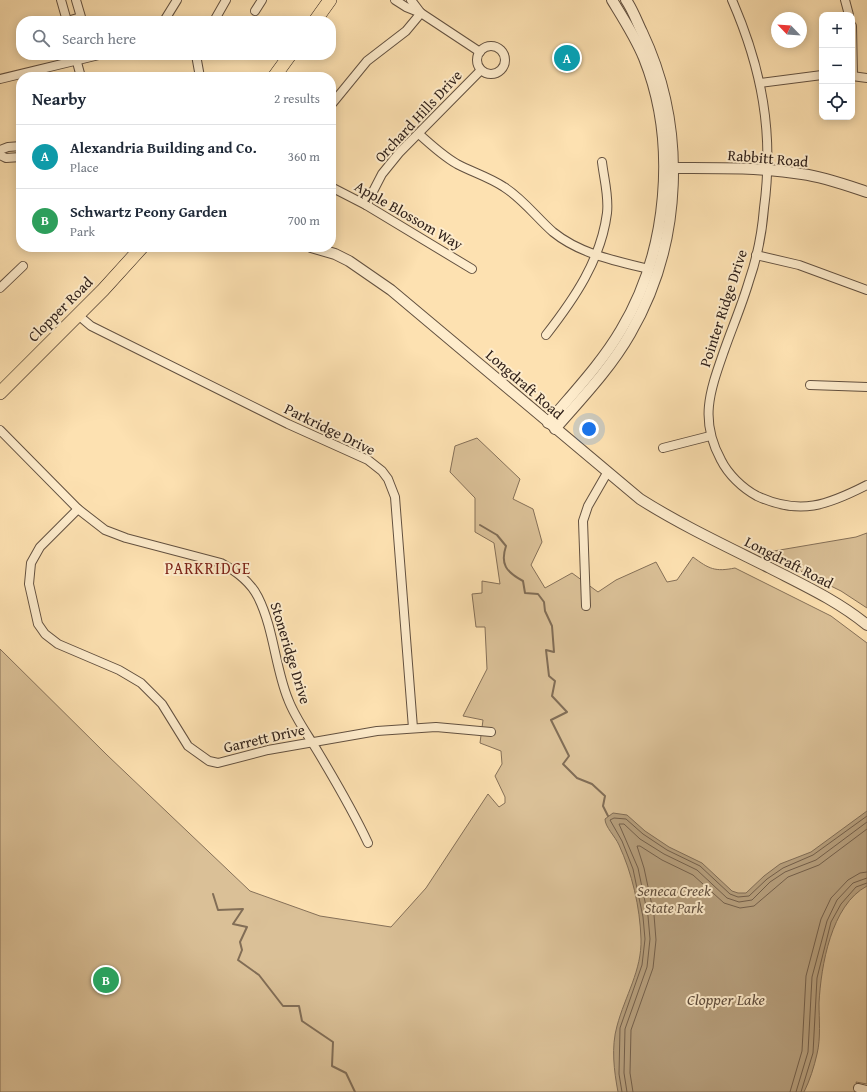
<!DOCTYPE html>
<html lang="en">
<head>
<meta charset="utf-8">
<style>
	:root { --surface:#fff; --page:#f2f2f3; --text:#1f2937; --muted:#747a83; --line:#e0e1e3; --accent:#8f2418 }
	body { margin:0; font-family:"Gentium Book Plus",serif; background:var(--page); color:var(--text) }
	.controls { position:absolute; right:12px; top:12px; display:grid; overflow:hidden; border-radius:8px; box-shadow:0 2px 10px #0003 }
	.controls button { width:36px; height:36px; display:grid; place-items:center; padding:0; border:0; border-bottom:1px solid var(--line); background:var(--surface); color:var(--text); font:20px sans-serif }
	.compass { position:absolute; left:771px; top:12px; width:36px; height:36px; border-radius:50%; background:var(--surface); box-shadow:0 2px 10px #0003; rotate:295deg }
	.you { position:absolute; left:589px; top:429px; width:14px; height:14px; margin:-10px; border:3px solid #fff; border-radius:50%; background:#1a73e8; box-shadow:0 0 0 6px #1a73e833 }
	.badge { display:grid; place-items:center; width:26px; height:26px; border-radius:50%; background:var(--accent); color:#fff; font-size:13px; font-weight:700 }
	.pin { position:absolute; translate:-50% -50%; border:2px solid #fff; box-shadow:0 1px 4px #0006 }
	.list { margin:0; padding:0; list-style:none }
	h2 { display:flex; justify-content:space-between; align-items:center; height:52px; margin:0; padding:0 16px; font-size:17px }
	h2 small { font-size:13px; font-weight:400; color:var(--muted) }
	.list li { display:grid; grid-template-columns:26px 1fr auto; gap:12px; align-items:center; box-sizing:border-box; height:64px; padding:0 16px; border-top:1px solid var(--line) }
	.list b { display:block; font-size:15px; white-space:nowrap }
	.list p { margin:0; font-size:13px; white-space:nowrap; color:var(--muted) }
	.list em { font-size:13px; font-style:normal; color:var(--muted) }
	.icon { flex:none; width:22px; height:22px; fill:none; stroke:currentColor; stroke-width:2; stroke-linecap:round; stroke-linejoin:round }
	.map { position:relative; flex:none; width:867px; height:1092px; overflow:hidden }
	.search { position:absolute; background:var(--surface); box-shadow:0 2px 10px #0003; left:16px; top:16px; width:320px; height:44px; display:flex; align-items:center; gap:10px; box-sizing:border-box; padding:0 14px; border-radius:16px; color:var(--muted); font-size:15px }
	.panel { position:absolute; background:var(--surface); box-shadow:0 2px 10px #0003; left:16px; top:72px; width:320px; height:180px; border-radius:16px }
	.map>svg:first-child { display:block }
	.green { fill:#dac097; stroke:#857058 }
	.water { fill:#b7a07e; stroke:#816d56 }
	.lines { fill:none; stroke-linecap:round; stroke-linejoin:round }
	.shore { stroke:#74604c; stroke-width:1 }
	.stream { stroke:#816d56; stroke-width:2 }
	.minor-casing { stroke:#635140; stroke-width:10 }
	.tertiary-casing { stroke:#635140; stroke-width:12 }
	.primary-casing { stroke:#30211a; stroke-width:14 }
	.minor { stroke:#feeccc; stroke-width:8 }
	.tertiary { stroke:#feeccc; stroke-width:10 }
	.primary { stroke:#fde1b1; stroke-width:13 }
	.labels { text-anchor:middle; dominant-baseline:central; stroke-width:4; stroke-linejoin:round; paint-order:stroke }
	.street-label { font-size:15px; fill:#30211a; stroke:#feeccc }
	.park-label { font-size:15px; font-style:italic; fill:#635140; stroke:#feeccc }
	.neighbourhood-label { font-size:16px; letter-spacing:1px; fill:#7a1f14; stroke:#feeccc }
	.water-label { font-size:16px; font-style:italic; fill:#5f4d3d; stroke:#feeccc }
</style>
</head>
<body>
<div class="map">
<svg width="867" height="1092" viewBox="0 0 867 1092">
	<rect width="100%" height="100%" fill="#fde1b1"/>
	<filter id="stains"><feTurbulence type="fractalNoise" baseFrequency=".005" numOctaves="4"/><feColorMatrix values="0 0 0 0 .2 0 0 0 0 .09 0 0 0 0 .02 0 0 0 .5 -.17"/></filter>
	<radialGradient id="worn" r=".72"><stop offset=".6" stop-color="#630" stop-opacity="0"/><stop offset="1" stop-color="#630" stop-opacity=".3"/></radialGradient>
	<g class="green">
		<path d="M477,438l43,41 -7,20 20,10 9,33 -11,23 14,23 27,-15 26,19 18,-12 40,-18 11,20 10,-2 16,-23c16,12 22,15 42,11l96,48 36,27v441l-11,-2 3,10h-859v-443l107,106 143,136 70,25 71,11 35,-39 62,-94 11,13 6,-4v-6l-10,-21 7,-12 -1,-13 -21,-8 3,-23 -20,-4 24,-47 -2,-42h-9l-4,-33 10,-1v-12l18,3 -6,-41 -19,-11v-34l-25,-26 5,-26z"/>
		<polygon points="867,533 867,608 841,591 776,559 780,558 768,552 856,537"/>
	</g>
	<path class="water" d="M867,811v75c-36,19 -46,80 -48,117 0,16 2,35 -2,51 -3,13 -7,26 -13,38h-186c-4,-21 -7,-45 -1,-66 8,-30 25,-56 24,-87 -1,-32 -9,-66 -22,-94 -4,-9 -14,-18 -14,-26l8,-6 14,2 18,16 24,16 33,16 30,28 6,2h8l18,-17 16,-12 31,-12z"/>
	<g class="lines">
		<g class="shore">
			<polyline points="622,1092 619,1074 620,1028 642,965 645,939 643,917 633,869 622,841 610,820 614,818 626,819 643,834 667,850 700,866 730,894 738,897 749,896 767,879 783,868 813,855 867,816"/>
			<polyline points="627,1092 624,1073 625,1029 647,967 650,939 648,916 638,868 619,824 624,824 640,839 664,854 697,870 727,898 739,902 752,900 770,882 785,872 816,860 867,822"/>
			<polyline points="633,1092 630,1073 631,1030 653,968 656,940 654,915 644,868 637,846 640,846 662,860 693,875 724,903 740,908 754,906 788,877 819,865 867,829"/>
			<polyline points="790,1092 802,1051 806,976 821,919 831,898 848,880 860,873 867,872"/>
			<polyline points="796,1092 808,1052 812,977 827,921 837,900 853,883 867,878"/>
			<polyline points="801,1092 813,1053 817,978 831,922 841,904 856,887 867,883"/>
		</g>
		<g class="stream">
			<path d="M480,525l17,10 9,11c-6,18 0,26 17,35l2,12 13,1 6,8 1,9 7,15 2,26 -8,-2 3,26 6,5 -3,15 15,16 -16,8 18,36 -6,8 14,14 15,6 13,12 -2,10 5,10"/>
			<polyline points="213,894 218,910 243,909 233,924 247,927 240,942 242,950 238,960 259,975 283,1006 299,1006 302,1021 333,1042 332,1066 346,1073 355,1092"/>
		</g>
		<g class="minor-casing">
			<g id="minor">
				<polyline points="61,0 67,21"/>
				<polyline points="395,0 406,7 421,13 480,52"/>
				<polyline points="411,0 420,12"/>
				<path d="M732,0c30,69 42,133 32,208 -2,25 -7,50 -15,73 -7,24 -17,47 -25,70 -14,40 -25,69 -3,109 7,14 21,28 36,36 43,20 71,9 110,-11"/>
				<polyline points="845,0 849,15"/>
				<polyline points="255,11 262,0"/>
				<polyline points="67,21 81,17 76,0"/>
				<polyline points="164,21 177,0"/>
				<polyline points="214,21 226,0"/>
				<polyline points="852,26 853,76"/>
				<circle cx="491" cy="60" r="14"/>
				<polyline points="75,55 81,77"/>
				<polyline points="196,55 200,77"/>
				<polyline points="852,76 867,78"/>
				<polyline points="0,79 99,55"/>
				<polyline points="760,83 822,75"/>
				<polyline points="331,105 367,61 406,31 421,13"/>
				<path d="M419,134c12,11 24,22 38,30 15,8 32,13 47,23 19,12 32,30 49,45 27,22 63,29 96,37"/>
				<polyline points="0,150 8,147 21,146"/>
				<polyline points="0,155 6,158 21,157"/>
				<polyline points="331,187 366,205 472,269"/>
				<polyline points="366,205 382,174 399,153 481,70"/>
				<polyline points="756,255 799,265 867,290"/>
				<polyline points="0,288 23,266"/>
				<polyline points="78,315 91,326 288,424 368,460 382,471 388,479 395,497 413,728"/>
				<path d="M546,335c28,-36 55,-75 61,-122 2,-17 -3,-34 -5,-51"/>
				<polyline points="810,385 867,387"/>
				<path d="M0,430l78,79 27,21 21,8 95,25c15,8 29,18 37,34 16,32 17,70 30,102 7,19 20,36 30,53 18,30 35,59 50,91"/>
				<polyline points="663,448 710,436"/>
				<polyline points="78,509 40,547 31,563 29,584 38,624 45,634 58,644 119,670 141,683 162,704 188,746 209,761 218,763 268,750 377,731 436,727 491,732"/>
				<polyline points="586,606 583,521 588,506 607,473"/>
				<polyline points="858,1088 867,1090"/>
			</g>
		</g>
		<g class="tertiary-casing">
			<g id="tertiary">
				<path d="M668,168c44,0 90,-1 134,6 22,3 44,11 65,18"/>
				<path d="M311,247l24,7 14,7 42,29 249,209c41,26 86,47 130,69 33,17 68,33 97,57"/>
				<path d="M548,423c25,-30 53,-59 73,-93 47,-78 57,-187 23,-272 -8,-20 -21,-40 -32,-58"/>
				<path d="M555,429c26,-30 55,-60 75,-95 53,-91 57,-207 12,-302 -5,-10 -9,-22 -16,-32"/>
			</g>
		</g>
		<g class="primary-casing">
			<g id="primary">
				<polyline points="315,21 330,0"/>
				<polyline points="274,77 290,55"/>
				<polyline points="0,393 103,290 142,247"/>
			</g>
		</g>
		<use href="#minor" class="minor"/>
		<use href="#tertiary" class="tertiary"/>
		<use href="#primary" class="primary"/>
	</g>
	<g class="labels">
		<g class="street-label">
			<text transform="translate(418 116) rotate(-47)">Orchard Hills Drive</text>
			<text transform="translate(768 158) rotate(5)">Rabbitt Road</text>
			<text transform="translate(409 215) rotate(30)">Apple Blossom Way</text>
			<text transform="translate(723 308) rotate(-72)">Pointer Ridge Drive</text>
			<text transform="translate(60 309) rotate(-45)">Clopper Road</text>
			<text transform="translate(525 384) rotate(41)">Longdraft Road</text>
			<text transform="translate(330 429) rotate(26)">Parkridge Drive</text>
			<text transform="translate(789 562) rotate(27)">Longdraft Road</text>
			<text transform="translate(291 653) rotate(73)">Stoneridge Drive</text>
			<text transform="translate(264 738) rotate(-13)">Garrett Drive</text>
		</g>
		<g class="park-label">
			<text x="674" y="890">Seneca Creek<tspan x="674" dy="17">State Park</tspan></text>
		</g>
		<g class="neighbourhood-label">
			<text x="208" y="568">PARKRIDGE</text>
		</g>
		<g class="water-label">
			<text x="726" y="999">Clopper Lake</text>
		</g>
	</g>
	<rect width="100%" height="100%" filter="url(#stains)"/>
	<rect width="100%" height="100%" fill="url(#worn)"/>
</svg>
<div class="controls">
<button>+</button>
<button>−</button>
<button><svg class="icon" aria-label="locate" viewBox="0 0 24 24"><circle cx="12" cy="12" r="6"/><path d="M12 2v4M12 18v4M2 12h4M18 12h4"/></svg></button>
</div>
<svg class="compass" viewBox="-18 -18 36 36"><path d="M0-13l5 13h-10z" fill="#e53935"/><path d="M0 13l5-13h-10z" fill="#747a83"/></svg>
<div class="you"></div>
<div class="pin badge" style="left:567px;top:58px;background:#0f9aa8">A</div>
<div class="pin badge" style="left:106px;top:980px;background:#2e9e5b">B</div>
<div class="search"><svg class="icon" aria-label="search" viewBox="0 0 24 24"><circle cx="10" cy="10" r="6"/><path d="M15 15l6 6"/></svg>Search here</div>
<section class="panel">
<h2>Nearby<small>2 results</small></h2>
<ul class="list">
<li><span class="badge" style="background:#0f9aa8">A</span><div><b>Alexandria Building and Co.</b><p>Place</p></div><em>360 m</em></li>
<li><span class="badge" style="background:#2e9e5b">B</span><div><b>Schwartz Peony Garden</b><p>Park</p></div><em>700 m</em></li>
</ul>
</section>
</div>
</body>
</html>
